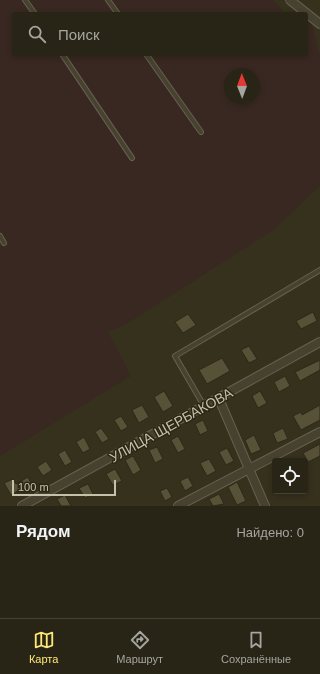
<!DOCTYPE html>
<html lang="ru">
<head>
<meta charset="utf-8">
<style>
	:root { --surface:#282516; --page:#302d1f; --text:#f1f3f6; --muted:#a5a5a1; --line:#444235; --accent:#ffe974 }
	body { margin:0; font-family:Arial,sans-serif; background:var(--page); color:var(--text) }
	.controls { position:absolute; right:12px; bottom:12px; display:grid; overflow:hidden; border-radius:4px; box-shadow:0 2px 6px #0003 }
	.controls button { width:36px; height:36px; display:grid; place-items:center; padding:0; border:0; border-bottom:1px solid var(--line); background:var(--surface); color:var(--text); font:20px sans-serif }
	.compass { position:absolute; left:224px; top:68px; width:36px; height:36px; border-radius:50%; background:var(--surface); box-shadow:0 2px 6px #0003; rotate:359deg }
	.scale { position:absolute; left:12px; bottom:10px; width:104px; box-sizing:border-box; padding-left:4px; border:2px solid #c4c0aa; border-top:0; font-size:11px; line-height:14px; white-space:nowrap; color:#c4c0aa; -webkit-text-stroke:3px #2b2716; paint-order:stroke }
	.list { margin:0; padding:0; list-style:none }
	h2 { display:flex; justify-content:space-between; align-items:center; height:52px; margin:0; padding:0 16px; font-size:17px }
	h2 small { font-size:13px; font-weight:400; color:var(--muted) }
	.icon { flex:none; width:22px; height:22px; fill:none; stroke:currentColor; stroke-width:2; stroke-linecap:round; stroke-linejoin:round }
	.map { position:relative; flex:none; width:320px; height:506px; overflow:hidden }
	.search { position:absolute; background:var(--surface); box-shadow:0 2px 6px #0003; left:12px; right:12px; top:12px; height:44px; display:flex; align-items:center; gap:10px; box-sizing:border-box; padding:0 14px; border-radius:4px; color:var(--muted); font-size:15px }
	.sheet { height:112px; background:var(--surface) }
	nav { display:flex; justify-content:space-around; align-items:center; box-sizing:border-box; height:56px; border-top:1px solid var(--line); background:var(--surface); font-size:11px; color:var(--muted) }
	nav a { display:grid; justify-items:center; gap:2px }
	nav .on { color:var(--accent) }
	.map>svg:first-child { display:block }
	.green { fill:#392821; fill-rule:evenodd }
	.building { fill:#575138; stroke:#2d2918 }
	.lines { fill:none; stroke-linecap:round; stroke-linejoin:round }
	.lane-casing { stroke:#65614e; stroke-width:6 }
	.street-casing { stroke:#65614e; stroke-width:10 }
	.lane { stroke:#474230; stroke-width:4 }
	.street { stroke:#474230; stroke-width:8 }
	.labels { text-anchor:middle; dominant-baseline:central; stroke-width:3; stroke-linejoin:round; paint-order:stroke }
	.street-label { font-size:14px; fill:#c4c0aa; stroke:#2b2716 }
</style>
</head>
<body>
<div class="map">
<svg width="320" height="506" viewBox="0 0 320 506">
	<rect width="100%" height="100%" fill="#36311d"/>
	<path class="green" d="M0,0h273l12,13v1h-271v40h292v-36l7,10 7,28v130l-48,45 -144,92 -20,9 23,44 -131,80zM230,74h24v24h-24z"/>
	<g class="building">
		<polygon points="313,312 317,321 301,329 296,321"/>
		<polygon points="188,314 196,325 183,333 175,322"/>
		<polygon points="249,346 257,359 249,363 241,350"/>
		<polygon points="222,358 230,371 207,384 199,370"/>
		<polygon points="320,360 320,370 300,381 295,372"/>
		<polygon points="285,376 290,386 279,392 274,382"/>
		<polygon points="164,391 173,406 163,412 154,397"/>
		<polygon points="260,391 267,403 258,408 252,396"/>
		<polygon points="142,405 149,417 139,423 132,410"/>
		<polygon points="320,405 320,420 301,430 293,416 301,412 302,415"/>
		<polygon points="121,416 128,427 121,431 114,420"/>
		<polygon points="203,420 208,431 200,435 195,424"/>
		<polygon points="101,428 109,439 102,443 95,432"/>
		<polygon points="283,428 288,439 277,443 273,433"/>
		<polygon points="254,435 261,450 251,454 245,440"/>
		<polygon points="178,436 185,449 178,453 171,440"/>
		<polygon points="84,437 90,449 83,453 76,442"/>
		<polygon points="320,444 320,456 308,462 303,453"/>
		<polygon points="157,447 163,459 155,463 149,450"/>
		<polygon points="227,448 234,461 226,465 219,452"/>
		<polygon points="65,450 72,462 65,466 58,454"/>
		<polygon points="133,456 141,470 133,475 125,460"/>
		<polygon points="209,459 216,471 207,476 200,463"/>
		<polygon points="46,461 52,470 43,476 37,467"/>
		<polygon points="115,469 122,481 113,485 106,474"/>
		<polygon points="28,477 31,483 11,495 4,483 13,479 16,484"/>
		<polygon points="188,477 193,486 185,491 180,481"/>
		<polygon points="237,482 246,501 237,505 228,487"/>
		<polygon points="88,484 93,494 85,498 79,488"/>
		<polygon points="167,488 172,497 165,501 160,491"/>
		<polygon points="219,494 224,504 213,506 209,499"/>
		<polygon points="65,495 71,506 61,506 57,499"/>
	</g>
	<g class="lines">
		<g class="lane-casing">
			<g id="lane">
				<polyline points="25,0 35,14"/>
				<polyline points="108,0 118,14"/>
				<polyline points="62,54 132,158"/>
				<polyline points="146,54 201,132"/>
				<polyline points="0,236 4,243"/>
				<polyline points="204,406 175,356 320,270"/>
			</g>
		</g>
		<g class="street-casing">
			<g id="street">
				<polyline points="290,0 320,24"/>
				<polyline points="219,399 265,506"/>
				<polyline points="22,506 320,342"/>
				<polyline points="178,506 320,432"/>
			</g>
		</g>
		<use href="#lane" class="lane"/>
		<use href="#street" class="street"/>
	</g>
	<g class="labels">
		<g class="street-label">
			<text transform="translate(171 425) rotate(-29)">УЛИЦА ЩЕРБАКОВА</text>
		</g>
	</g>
</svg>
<div class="controls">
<button><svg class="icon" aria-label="locate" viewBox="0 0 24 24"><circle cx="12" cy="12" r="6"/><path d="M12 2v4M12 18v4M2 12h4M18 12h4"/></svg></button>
</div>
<svg class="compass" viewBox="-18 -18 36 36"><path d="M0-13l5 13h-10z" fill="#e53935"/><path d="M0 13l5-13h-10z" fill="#a5a5a1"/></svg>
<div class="scale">100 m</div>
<div class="search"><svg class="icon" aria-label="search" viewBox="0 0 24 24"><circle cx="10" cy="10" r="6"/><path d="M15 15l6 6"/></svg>Поиск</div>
</div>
<section class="sheet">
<h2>Рядом<small>Найдено: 0</small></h2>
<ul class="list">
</ul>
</section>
<nav>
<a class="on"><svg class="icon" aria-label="map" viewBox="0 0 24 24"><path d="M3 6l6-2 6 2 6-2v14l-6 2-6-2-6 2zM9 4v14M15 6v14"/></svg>Карта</a>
<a><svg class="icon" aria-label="directions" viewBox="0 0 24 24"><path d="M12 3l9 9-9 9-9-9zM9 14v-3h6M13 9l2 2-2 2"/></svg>Маршрут</a>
<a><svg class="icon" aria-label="saved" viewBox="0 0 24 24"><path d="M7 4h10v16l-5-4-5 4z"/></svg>Сохранённые</a>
</nav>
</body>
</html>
